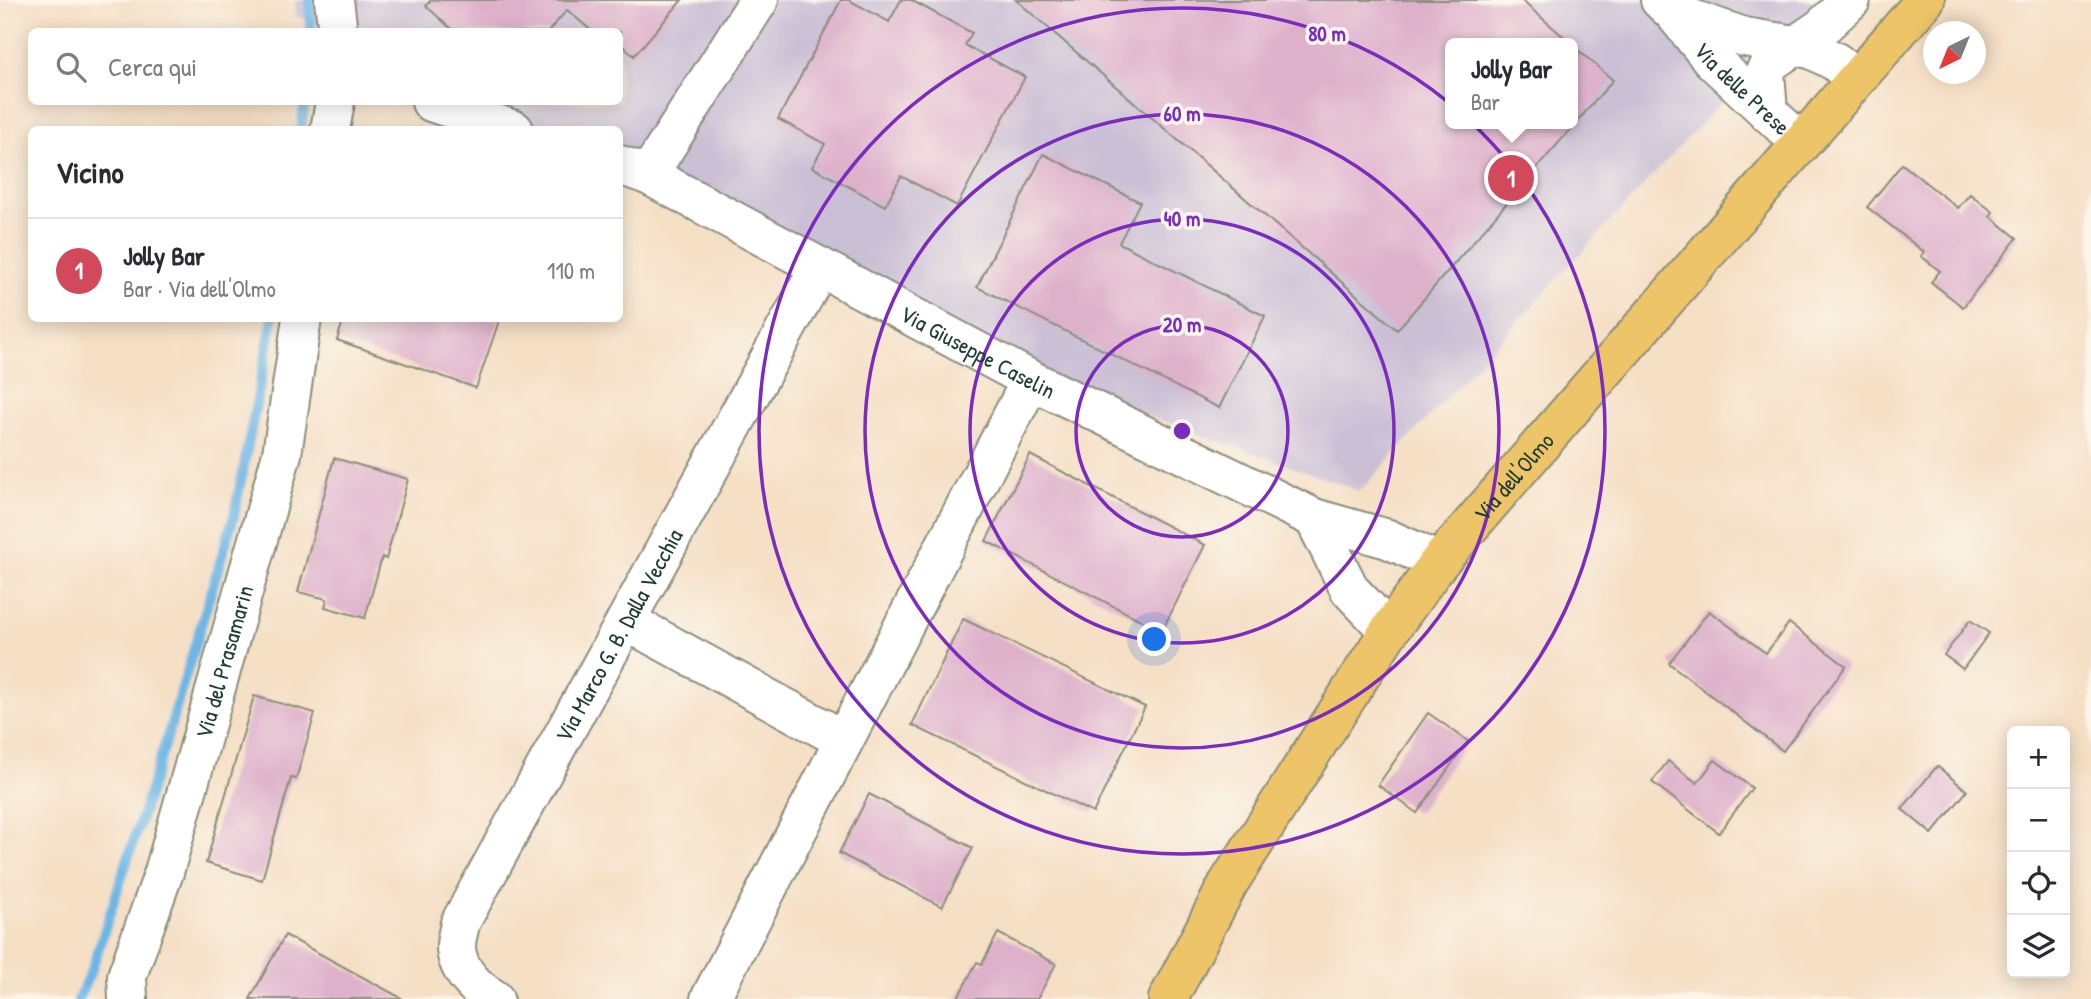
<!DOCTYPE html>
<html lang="it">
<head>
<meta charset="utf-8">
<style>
	:root { --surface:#fff; --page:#f2f2f3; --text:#2b2b33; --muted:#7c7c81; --line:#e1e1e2; --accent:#d1495b }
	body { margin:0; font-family:"Patrick Hand",sans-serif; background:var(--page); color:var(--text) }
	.controls { position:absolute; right:21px; bottom:21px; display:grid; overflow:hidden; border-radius:10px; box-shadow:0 4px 18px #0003 }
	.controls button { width:63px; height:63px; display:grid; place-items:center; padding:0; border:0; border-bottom:2px solid var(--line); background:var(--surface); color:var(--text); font:35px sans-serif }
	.compass { position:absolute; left:1923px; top:21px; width:63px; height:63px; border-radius:50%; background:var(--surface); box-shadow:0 4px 18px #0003; rotate:223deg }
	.you { position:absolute; left:1155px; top:640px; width:24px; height:24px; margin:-18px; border:5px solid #fff; border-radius:50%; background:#1a73e8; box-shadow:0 0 0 10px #1a73e833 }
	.badge { display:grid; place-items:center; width:46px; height:46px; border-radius:50%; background:var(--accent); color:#fff; font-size:23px; font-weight:700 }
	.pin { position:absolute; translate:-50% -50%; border:4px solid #fff; box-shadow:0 2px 7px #0006 }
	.popup { position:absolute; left:1445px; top:38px; width:133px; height:91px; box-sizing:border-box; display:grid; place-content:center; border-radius:10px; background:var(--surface); filter:drop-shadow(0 2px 5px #0005); font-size:23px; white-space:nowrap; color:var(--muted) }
	.popup b { font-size:26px; color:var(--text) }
	.popup::after { content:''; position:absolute; left:50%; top:100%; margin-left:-14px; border:14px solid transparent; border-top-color:var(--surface) }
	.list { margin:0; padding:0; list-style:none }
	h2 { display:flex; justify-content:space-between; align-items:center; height:91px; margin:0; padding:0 28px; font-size:30px }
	h2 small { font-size:23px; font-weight:400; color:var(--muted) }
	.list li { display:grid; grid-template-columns:46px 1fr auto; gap:21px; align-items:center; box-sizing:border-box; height:105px; padding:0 28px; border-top:2px solid var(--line) }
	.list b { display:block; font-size:26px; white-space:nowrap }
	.list p { margin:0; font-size:23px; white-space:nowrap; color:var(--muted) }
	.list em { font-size:23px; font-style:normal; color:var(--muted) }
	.icon { flex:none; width:38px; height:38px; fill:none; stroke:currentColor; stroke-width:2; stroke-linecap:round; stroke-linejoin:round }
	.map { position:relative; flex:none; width:2091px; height:999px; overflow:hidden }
	.search { position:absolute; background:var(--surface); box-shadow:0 4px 18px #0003; left:28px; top:28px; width:595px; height:77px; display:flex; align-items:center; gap:18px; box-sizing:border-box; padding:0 24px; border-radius:10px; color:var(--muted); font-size:26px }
	.panel { position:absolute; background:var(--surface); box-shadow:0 4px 18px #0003; left:28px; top:126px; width:595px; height:196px; border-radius:10px }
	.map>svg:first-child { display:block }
	.industrial { fill:#cbbfd5; fill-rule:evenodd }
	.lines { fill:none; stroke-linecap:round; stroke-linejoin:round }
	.stream { stroke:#6db7e6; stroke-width:10 }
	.building { fill:#deb1cb }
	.minor-casing { stroke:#8a8e7c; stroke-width:42 }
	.major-casing { stroke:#8a8e7c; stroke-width:42 }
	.minor { stroke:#fff; stroke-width:38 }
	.major { stroke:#eec469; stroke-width:38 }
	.ring { fill:none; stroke:#7b2cbf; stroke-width:3.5 }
	.labels { text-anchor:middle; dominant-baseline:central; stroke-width:7; stroke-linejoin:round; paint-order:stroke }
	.street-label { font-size:23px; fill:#1f3d34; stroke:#fbf7ec }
	.centre { fill:#7b2cbf; stroke:#fbf7ec; stroke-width:3.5 }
	.ring-label { font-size:21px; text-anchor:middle; font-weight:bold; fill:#7b2cbf; stroke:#fbf7ec; stroke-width:7; stroke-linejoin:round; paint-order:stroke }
</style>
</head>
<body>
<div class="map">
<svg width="2091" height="999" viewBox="0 0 2091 999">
	<rect width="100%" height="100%" fill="#fbf7ec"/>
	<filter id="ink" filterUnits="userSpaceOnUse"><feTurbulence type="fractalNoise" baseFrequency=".0143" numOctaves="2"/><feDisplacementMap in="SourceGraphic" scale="14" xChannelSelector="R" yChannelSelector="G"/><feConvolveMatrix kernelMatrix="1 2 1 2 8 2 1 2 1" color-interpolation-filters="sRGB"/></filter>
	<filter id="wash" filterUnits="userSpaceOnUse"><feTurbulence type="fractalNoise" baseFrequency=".00686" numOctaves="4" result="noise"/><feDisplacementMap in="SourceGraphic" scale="28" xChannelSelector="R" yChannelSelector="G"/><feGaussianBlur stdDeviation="1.57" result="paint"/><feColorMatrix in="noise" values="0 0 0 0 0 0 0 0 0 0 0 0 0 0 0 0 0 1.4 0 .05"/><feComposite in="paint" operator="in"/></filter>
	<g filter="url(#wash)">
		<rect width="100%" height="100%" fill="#f5dfc5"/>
		<path class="industrial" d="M295,0h1521l-456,491 -407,-144 -333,-169v-48l-97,-1 -55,-27h152v-70l-291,-1 -33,-16zM1450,43h122v81h-122z"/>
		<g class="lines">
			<g class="stream">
				<polyline points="309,0 311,32"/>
				<polyline points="301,130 305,102"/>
				<polyline points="78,999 92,969 166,741 234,516 273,318"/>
			</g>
		</g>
		<g id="blocks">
			<g class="building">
				<polygon points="431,0 682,0 634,56 620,43 620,32 593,32 567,10 548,32 455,32 426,6"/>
				<polygon points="841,0 849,0 889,22 901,0 911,0 972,33 965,45 1025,77 957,206 901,176 885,206 812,167 825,144 778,119"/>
				<polygon points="1016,0 1521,0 1571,43 1450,43 1450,124 1572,124 1572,45 1613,80 1397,330"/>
				<polygon points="1043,154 1140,202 1119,243 1265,316 1219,408 977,287"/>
				<polygon points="1902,164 1958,208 1970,194 1993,212 1990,216 2017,238 1963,307 1931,282 1940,271 1921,256 1924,252 1867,207"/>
				<polygon points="344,318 500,318 476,388 337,340"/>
				<polygon points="1030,455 1205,545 1162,631 986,541"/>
				<polygon points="334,458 408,479 386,559 382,557 365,618 325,607 327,599 298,592"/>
				<polygon points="1709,611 1766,653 1789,623 1846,666 1783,751 1669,663"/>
				<polygon points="963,619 1145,707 1093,813 912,725"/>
				<polygon points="1970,620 1989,633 1963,669 1944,655"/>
				<polygon points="254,696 315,713 296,779 291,778 262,880 206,863"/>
				<polygon points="1428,713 1468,741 1417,813 1378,785"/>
				<polygon points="1715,760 1752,788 1719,833 1652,782 1668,761 1697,783"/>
				<polygon points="1937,766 1967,791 1932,834 1902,809"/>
				<polygon points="869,794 973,848 942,907 839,853"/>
				<polygon points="998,933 1056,964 1037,999 957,999 977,962 982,964"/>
				<polygon points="285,935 403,999 250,999"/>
			</g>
		</g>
	</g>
	<g filter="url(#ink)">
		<use href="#blocks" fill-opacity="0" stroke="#8a8e7c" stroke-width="2"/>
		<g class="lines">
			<g class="minor-casing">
				<g id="minor">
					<polyline points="334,0 338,32"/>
					<path id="s1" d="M1660,0l13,12 39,48 88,82"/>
					<polyline points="1675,13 1744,37 1795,45 1813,50 1836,62 1855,79"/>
					<polyline points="431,102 514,130"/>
					<polyline points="1768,113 1765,72 1771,62 1821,28 1851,0"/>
					<polyline points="330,130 335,102"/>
					<path id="s2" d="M620,165l28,10 383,205 283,138 74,21 51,23"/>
					<polyline points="648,175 759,0"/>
					<polyline points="1314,518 1350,590 1389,631"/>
					<polyline points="626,621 844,740"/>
					<path id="s3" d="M128,999l-1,-23 37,-104 118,-418 20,-136"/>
					<path id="s4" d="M494,999c-18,-10 -38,-30 -38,-53 0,-7 3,-16 4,-23l360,-656"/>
					<polyline points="710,999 1031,380"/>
				</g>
			</g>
			<g class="major-casing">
				<g id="major">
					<path id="s5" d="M1168,999l60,-115 161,-253 50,-69 486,-562"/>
				</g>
			</g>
			<use href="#minor" class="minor"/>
			<use href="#major" class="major"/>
		</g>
	</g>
	<g class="ring">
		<circle cx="1182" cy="431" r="106"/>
		<circle cx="1182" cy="431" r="212"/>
		<circle cx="1182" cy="431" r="317"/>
		<circle cx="1182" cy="431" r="423"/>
	</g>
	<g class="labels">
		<g class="street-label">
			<text stroke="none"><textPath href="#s1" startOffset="121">Via delle Prese</textPath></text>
			<text stroke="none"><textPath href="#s2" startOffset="404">Via Giuseppe Caselin</textPath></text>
			<text stroke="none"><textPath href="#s5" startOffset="628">Via dell'Olmo</textPath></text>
			<text stroke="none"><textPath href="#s4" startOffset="420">Via Marco G. B. Dalla Vecchia</textPath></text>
			<text stroke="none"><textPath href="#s3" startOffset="352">Via del Prasamarin</textPath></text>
		</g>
	</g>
	<circle cx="1182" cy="431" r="10" class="centre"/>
	<g class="ring-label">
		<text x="1327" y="41">80 m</text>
		<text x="1182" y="121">60 m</text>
		<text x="1182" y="226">40 m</text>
		<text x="1182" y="332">20 m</text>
	</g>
</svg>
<div class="controls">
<button>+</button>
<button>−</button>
<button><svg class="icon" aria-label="locate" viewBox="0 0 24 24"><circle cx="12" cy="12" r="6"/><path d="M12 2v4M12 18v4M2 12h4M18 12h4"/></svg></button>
<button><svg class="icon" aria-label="layers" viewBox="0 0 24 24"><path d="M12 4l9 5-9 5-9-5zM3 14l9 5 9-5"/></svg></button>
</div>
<svg class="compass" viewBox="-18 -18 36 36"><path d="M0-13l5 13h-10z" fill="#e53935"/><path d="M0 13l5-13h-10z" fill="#7c7c81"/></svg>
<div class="you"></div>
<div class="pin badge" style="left:1511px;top:178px">1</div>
<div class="popup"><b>Jolly Bar</b>Bar</div>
<div class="search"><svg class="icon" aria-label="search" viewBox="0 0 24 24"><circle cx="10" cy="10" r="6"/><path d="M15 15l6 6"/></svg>Cerca qui</div>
<section class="panel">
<h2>Vicino<small></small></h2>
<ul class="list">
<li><span class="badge">1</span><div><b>Jolly Bar</b><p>Bar · Via dell'Olmo</p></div><em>110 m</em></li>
</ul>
</section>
</div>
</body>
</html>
